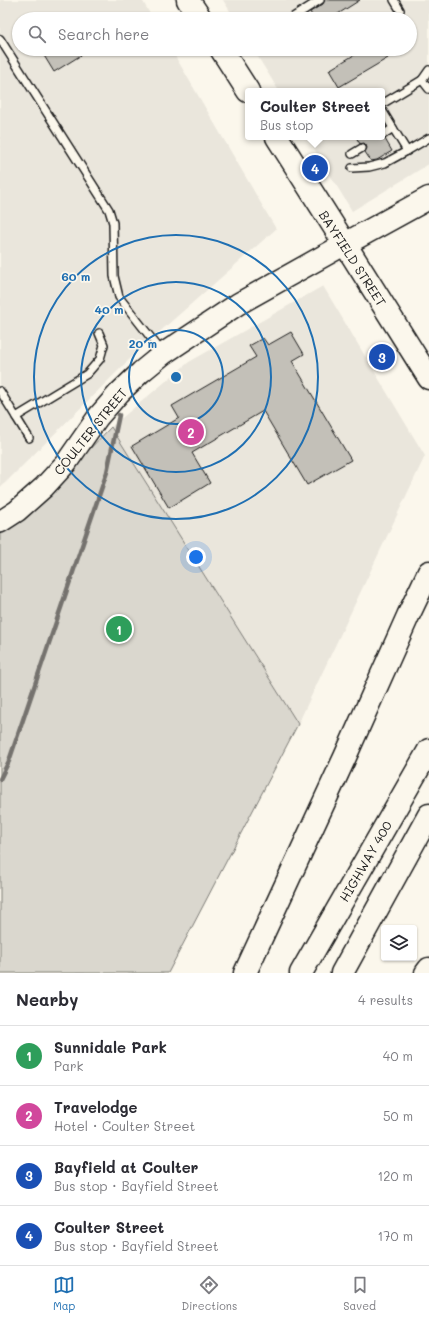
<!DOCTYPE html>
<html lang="en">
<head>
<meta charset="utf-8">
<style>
	:root { --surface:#fff; --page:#f7f7f7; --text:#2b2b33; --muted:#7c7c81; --line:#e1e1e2; --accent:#1f6fb2 }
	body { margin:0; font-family:Mali,sans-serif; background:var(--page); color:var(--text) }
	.controls { position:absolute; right:12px; bottom:12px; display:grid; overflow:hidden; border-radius:4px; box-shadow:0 1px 3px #0004 }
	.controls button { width:36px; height:36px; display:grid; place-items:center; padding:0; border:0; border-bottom:1px solid var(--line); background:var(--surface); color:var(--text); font:20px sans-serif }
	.you { position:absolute; left:196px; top:557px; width:14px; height:14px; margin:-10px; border:3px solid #fff; border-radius:50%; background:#1a73e8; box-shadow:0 0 0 6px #1a73e833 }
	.badge { display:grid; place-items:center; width:26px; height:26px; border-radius:50%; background:var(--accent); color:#fff; font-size:13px; font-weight:700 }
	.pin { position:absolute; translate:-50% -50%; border:2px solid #fff; box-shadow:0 1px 4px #0006 }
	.popup { position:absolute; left:245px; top:88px; width:140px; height:52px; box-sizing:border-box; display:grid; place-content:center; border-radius:4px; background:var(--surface); filter:drop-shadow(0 1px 3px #0005); font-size:13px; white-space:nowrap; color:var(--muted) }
	.popup b { font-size:15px; color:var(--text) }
	.popup::after { content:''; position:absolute; left:50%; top:100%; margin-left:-8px; border:8px solid transparent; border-top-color:var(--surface) }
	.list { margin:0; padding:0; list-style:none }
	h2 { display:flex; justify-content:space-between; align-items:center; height:52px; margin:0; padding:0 16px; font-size:17px }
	h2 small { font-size:13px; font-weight:400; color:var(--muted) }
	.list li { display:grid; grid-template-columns:26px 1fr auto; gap:12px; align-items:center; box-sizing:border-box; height:60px; padding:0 16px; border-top:1px solid var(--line) }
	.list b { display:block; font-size:15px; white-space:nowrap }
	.list p { margin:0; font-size:13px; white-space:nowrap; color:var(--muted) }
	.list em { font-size:13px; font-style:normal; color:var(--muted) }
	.icon { flex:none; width:22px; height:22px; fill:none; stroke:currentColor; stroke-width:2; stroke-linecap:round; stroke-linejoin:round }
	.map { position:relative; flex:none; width:429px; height:973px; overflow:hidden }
	.search { position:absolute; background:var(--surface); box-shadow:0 1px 3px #0004; left:12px; right:12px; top:12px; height:44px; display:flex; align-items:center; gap:10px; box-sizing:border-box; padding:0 14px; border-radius:22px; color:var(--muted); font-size:15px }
	.sheet { height:292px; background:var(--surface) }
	nav { display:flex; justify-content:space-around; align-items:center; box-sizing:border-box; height:56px; border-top:1px solid var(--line); background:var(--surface); font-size:11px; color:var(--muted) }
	nav a { display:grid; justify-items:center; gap:2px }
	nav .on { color:var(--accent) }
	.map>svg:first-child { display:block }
	.built { fill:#eae6dc }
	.green { fill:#dad7ce; stroke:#7b7a75 }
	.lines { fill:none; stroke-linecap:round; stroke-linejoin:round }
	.stream { stroke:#74726e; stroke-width:4.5 }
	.building { fill:#c3c0b8; stroke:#1c1c1c }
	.lane-casing { stroke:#1c1c1c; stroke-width:10 }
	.secondary-casing { stroke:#1c1c1c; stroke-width:24 }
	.primary-casing { stroke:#1c1c1c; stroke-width:25 }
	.highway-casing { stroke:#1c1c1c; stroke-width:25 }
	.lane { stroke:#fbf7ec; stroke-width:7 }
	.secondary { stroke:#fbf7ec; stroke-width:21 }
	.primary { stroke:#fbf7ec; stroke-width:22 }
	.highway { stroke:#fbf7ec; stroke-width:22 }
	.ring { fill:none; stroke:#1f6fb2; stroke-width:2 }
	.labels { text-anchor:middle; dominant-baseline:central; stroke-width:3.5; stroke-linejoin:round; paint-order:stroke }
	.street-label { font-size:13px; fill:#1c1c1c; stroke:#fbf7ec }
	.centre { fill:#1f6fb2; stroke:#fbf7ec; stroke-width:2 }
	.ring-label { font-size:12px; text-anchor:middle; font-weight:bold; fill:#1f6fb2; stroke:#fbf7ec; stroke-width:3.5; stroke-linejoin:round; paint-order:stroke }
</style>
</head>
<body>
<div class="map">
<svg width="429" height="973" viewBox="0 0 429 973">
	<rect width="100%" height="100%" fill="#fbf7ec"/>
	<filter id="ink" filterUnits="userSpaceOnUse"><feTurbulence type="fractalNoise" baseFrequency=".025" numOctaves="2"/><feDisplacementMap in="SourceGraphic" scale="8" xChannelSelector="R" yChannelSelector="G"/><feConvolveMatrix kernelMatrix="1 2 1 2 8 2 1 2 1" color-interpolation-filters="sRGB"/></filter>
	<g filter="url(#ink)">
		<g class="built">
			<polygon points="0,0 142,0 153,19 19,19 19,49 171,49 276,229 139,350 5,483 0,487"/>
			<polygon points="223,0 429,0 429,164 352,211 307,137 382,137 382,91 279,91 253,49 410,49 410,19 235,19"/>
			<polygon points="323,286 425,456 298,724 111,427 189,362"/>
		</g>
		<polygon class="green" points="111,427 298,724 168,973 0,973 0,534 23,518"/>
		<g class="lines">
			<polyline class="stream" points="0,779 9,761 107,472 119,415"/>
		</g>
		<g class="building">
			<polygon points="325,0 360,0 330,19 314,19 310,12 323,4"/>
			<polygon points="40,49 91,49 54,72"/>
			<polygon points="364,49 382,49 388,58 339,87 329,70"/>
			<polygon points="356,137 379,137 381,140 385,139 392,151 377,160 371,161 365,152 367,148 366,145 364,143 360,144"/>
			<polygon points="291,332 304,354 292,361 351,460 307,485 263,411 192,453 210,483 169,508 132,446 179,418 172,406 256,357 249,346 263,338 268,345"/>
		</g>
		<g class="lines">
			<g class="lane-casing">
				<g id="lane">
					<polyline points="394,0 400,10"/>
					<polyline points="290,19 320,0"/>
					<polyline points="0,39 109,210 113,223 114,276 119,297 162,352"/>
					<polyline points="422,80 429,70"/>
					<polyline points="382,104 422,80 429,89"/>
					<polyline points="383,135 393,128"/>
					<polyline points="407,151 429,138"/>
					<polyline points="352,154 362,148"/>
					<polyline points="352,168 369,167 385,163 407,151 382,110"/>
					<polyline points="0,391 16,417 87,374 100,359 104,345 99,333"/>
					<polyline points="16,417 29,438"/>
				</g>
			</g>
			<g class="secondary-casing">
				<polyline id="secondary" points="0,522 17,511 44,487 66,463 98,417 119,393 141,372 163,354 238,304 345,244"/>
			</g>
			<g class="primary-casing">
				<g id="primary">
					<polyline points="188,0 201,19"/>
					<polyline points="221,49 248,91"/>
					<polyline points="277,137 345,244 429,378"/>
				</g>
			</g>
			<g class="highway-casing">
				<g id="highway">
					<polyline points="345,244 429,198"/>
					<polyline points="245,973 345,757 408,616 429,572"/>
					<polyline points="301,973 429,750"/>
					<polyline points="342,973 429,815"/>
					<polyline points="426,973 429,969"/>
				</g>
			</g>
			<use href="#lane" class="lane"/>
			<use href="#secondary" class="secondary"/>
			<use href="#primary" class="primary"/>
			<use href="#highway" class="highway"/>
		</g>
	</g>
	<g class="ring">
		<circle cx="176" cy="377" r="47"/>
		<circle cx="176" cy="377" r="95"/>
		<circle cx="176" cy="377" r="142"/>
	</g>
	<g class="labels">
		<g class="street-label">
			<text transform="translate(353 258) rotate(57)">BAYFIELD STREET</text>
			<text transform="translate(90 431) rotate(-51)">COULTER STREET</text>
			<text transform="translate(365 861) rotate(-60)">HIGHWAY 400</text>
		</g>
	</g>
	<circle cx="176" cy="377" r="6" class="centre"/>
	<g class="ring-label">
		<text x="76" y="281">60 m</text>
		<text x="109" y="314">40 m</text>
		<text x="143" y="348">20 m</text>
	</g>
</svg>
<div class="controls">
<button><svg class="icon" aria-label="layers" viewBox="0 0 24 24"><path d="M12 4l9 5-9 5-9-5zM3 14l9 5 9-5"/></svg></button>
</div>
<div class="you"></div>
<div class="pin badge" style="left:119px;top:629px;background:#2e9e5b">1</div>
<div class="pin badge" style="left:191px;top:432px;background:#d1479c">2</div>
<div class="pin badge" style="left:382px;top:357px;background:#1a4fb4">3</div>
<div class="pin badge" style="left:315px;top:168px;background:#1a4fb4">4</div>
<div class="popup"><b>Coulter Street</b>Bus stop</div>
<div class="search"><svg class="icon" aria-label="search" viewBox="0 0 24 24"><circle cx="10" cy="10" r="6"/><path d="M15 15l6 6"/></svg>Search here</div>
</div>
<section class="sheet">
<h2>Nearby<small>4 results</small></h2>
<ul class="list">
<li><span class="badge" style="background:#2e9e5b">1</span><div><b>Sunnidale Park</b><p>Park</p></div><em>40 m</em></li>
<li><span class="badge" style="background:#d1479c">2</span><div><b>Travelodge</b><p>Hotel · Coulter Street</p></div><em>50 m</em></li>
<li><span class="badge" style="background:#1a4fb4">3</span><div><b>Bayfield at Coulter</b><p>Bus stop · Bayfield Street</p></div><em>120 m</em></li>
<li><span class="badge" style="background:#1a4fb4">4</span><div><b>Coulter Street</b><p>Bus stop · Bayfield Street</p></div><em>170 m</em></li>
</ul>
</section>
<nav>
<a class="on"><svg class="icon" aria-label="map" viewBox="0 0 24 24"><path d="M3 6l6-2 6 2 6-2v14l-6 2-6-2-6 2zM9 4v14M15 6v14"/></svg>Map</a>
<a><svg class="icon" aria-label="directions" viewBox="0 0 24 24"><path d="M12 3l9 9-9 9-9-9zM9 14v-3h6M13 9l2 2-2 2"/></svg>Directions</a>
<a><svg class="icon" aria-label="saved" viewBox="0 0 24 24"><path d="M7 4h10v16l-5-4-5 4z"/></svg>Saved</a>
</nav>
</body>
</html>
